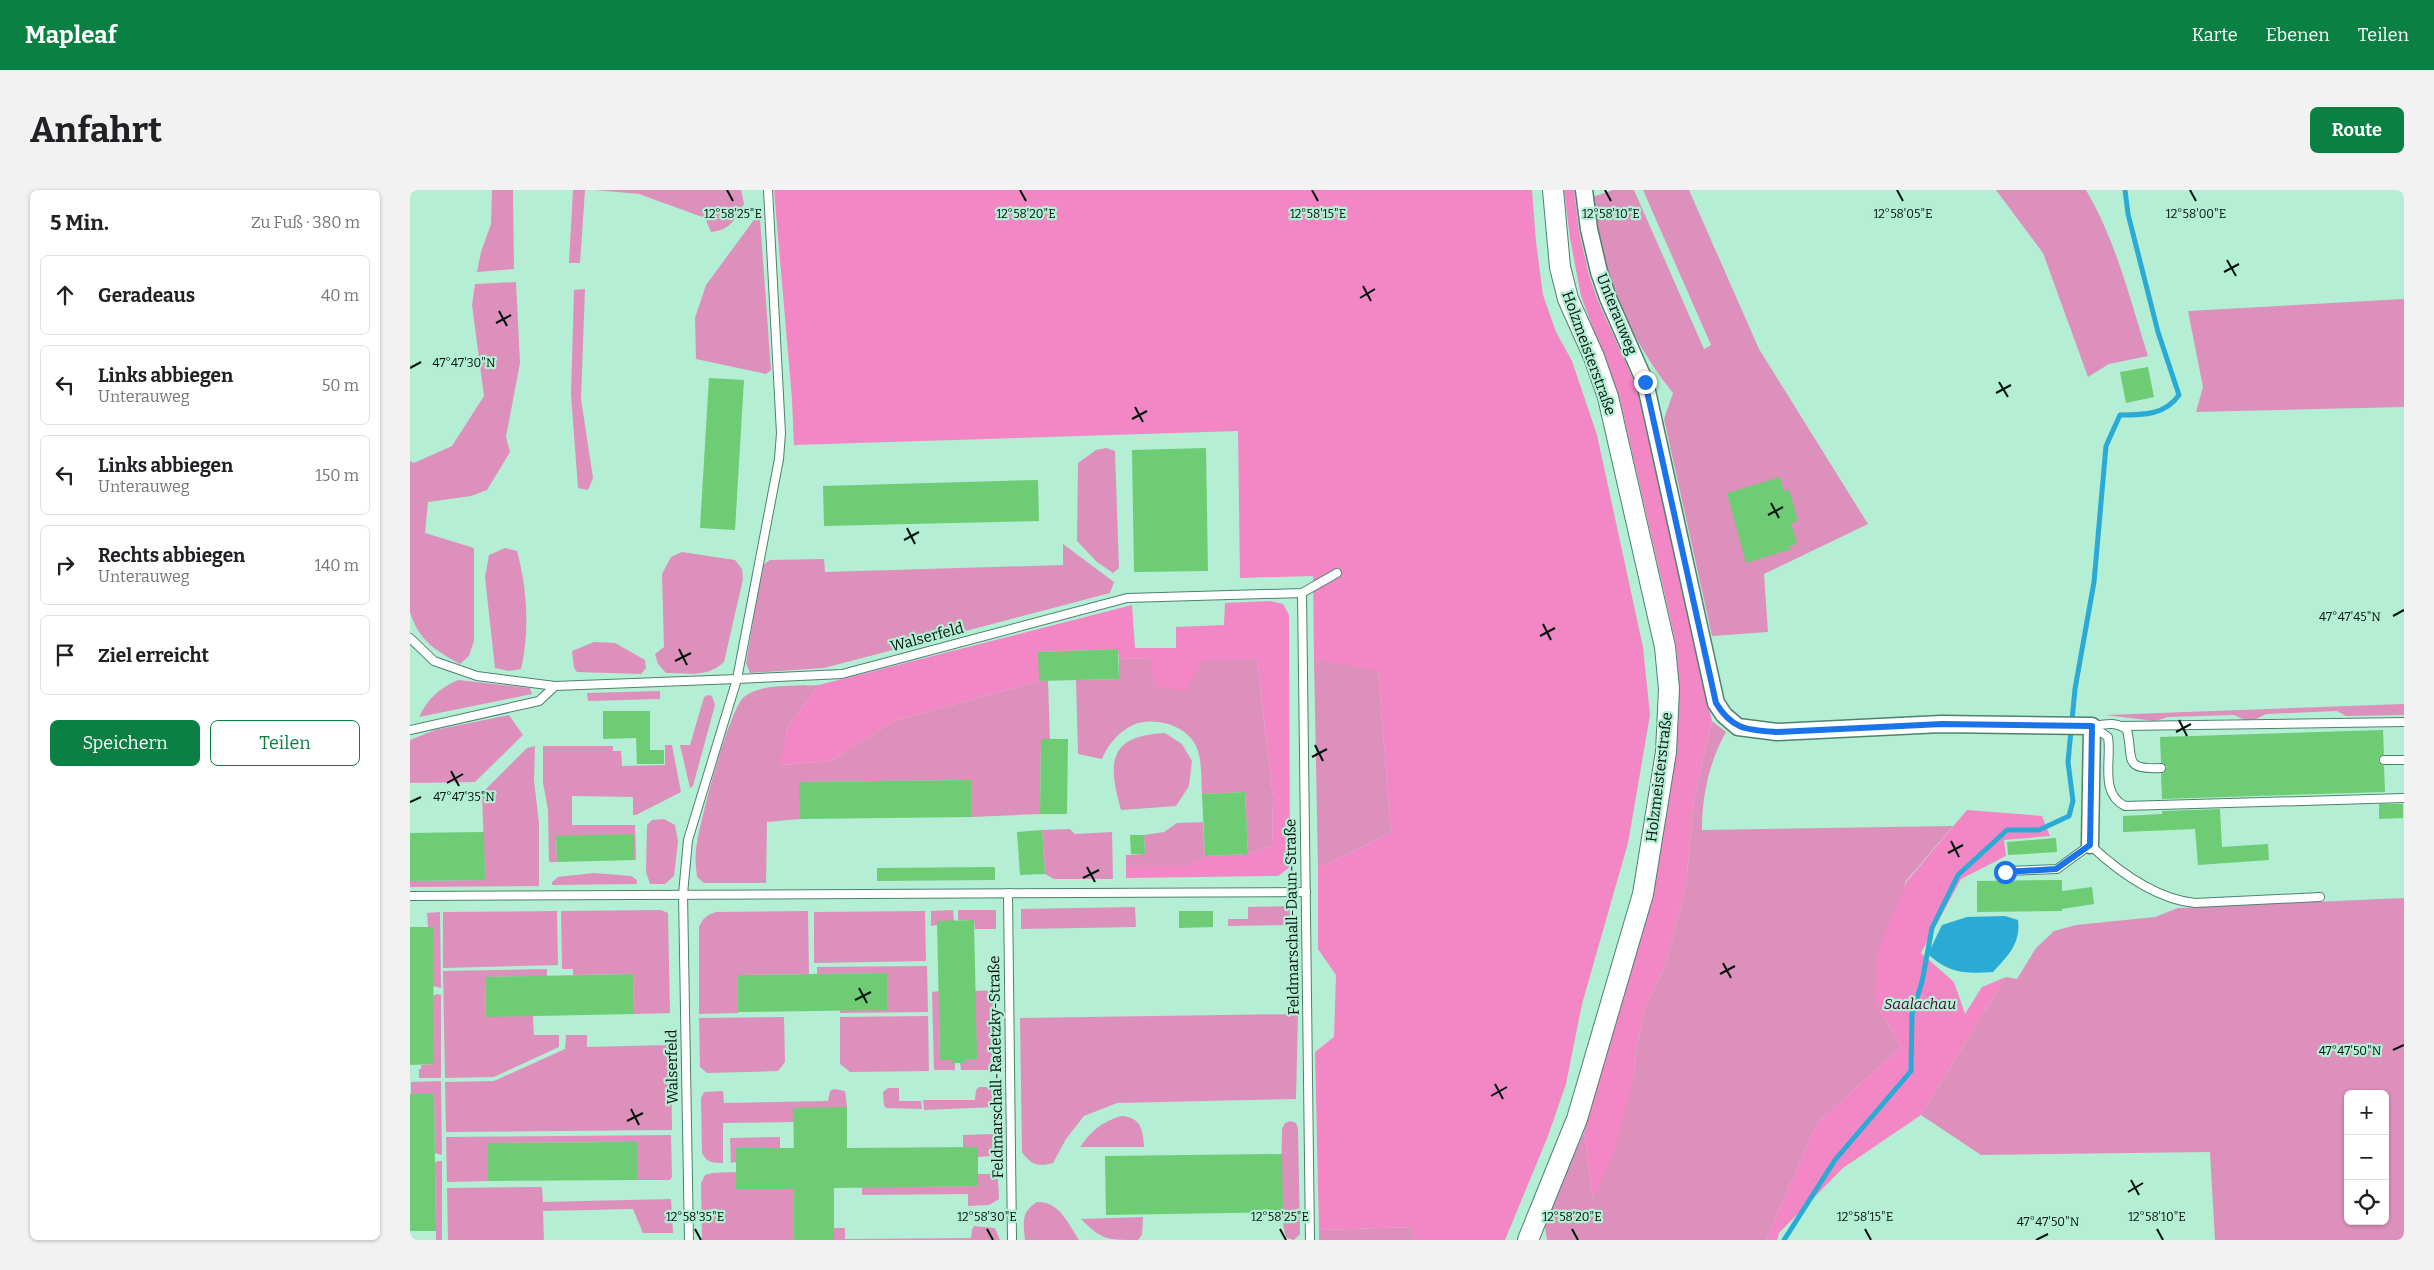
<!DOCTYPE html>
<html lang="de">
<head>
<meta charset="utf-8">
<style>
	:root { --surface:#fff; --page:#f2f2f2; --text:#202124; --muted:#757577; --line:#e0e0e0; --accent:#0b8043 }
	body { margin:0; font-family:Bitter,serif; background:var(--page); color:var(--text) }
	.controls { position:absolute; right:15px; bottom:15px; display:grid; overflow:hidden; border-radius:8px; box-shadow:0 1px 4px #0004 }
	.controls button { width:45px; height:45px; display:grid; place-items:center; padding:0; border:0; border-bottom:1px solid var(--line); background:var(--surface); color:var(--text); font:25px sans-serif }
	.stop { position:absolute; width:15px; height:15px; margin:-11px; border:4px solid #1a73e8; border-radius:50%; background:#fff }
	.stop.end { background:#1a73e8; border-color:#fff; box-shadow:0 1px 5px #0008 }
	.list { margin:0; padding:0; list-style:none }
	h2 { display:flex; justify-content:space-between; align-items:center; height:65px; margin:0; padding:0 20px; font-size:21px }
	h2 small { font-size:16px; font-weight:400; color:var(--muted) }
	.list li { display:grid; grid-template-columns:32px 1fr auto; gap:15px; align-items:center; box-sizing:border-box; height:80px; margin:0 10px 10px; padding:0 10px; border:1px solid var(--line); border-radius:8px }
	.list b { display:block; font-size:19px; white-space:nowrap }
	.list p { margin:0; font-size:16px; white-space:nowrap; color:var(--muted) }
	.list em { font-size:16px; font-style:normal; color:var(--muted) }
	.actions { display:flex; gap:10px; padding:15px 20px }
	.actions a { flex:1; padding:11px 0; border:1px solid var(--accent); border-radius:8px; text-align:center; font-size:18px; color:var(--accent) }
	.actions .main { background:var(--accent); color:#fff }
	.icon { flex:none; width:28px; height:28px; fill:none; stroke:currentColor; stroke-width:2; stroke-linecap:round; stroke-linejoin:round }
	.map { position:relative; flex:none; width:1994px; height:1050px; overflow:hidden; border-radius:8px }
	header { display:flex; align-items:center; gap:30px; box-sizing:border-box; height:70px; padding:0 25px; background:var(--accent); color:#fff }
	header strong { font-size:24px }
	nav { display:flex; gap:28px; margin-inline-start:auto; font-size:18px }
	.intro { display:flex; align-items:center; justify-content:space-between; box-sizing:border-box; height:120px; padding:0 30px }
	h1 { margin:0; font-size:35px }
	.button { padding:12px 22px; border-radius:8px; background:var(--accent); color:#fff; font-size:18px; font-weight:700 }
	main { display:flex; gap:30px; padding:0 30px }
	aside { flex:1; background:var(--surface); border-radius:8px; box-shadow:0 1px 4px #0004 }
	.map>svg:first-child { display:block }
	.green { fill:#dd90bc; fill-rule:evenodd }
	.forest { fill:#f386c5 }
	.water { fill:#2aabd5 }
	.lines { fill:none; stroke-linecap:round; stroke-linejoin:round }
	.stream { stroke:#2aabd5; stroke-width:5 }
	.building { fill:#6ecc74 }
	.service-casing { stroke:#4d836c; stroke-width:10 }
	.minor-casing { stroke:#4d836c; stroke-width:19 }
	.tertiary-casing { stroke:#4d836c; stroke-width:22 }
	.service { stroke:#fff; stroke-width:8 }
	.minor { stroke:#fff; stroke-width:16 }
	.tertiary { stroke:#fff; stroke-width:20 }
	.route { stroke:#1a73e8; stroke-width:6 }
	.ticks { fill:none; stroke:#00130b; stroke-width:2 }
	.labels { text-anchor:middle; dominant-baseline:central; stroke-width:4.5; stroke-linejoin:round; paint-order:stroke }
	.street-label { font-size:15px; fill:#00130b; stroke:#b4eed4 }
	.park-label { font-size:15px; font-style:italic; fill:#4e0a37; stroke:#b4eed4 }
	.ticks-label { font-size:12px; text-anchor:middle; fill:#00130b; stroke:#b4eed4; stroke-width:4.5; stroke-linejoin:round; paint-order:stroke }
</style>
</head>
<body>
<header>
<strong>Mapleaf</strong>
<nav><a>Karte</a><a>Ebenen</a><a>Teilen</a></nav>
</header>
<div class="intro"><h1>Anfahrt</h1><a class="button">Route</a></div>
<main>
<aside>
<h2>5 Min.<small>Zu Fuß · 380 m</small></h2>
<ul class="list">
<li><svg class="icon" aria-label="ahead" viewBox="0 0 24 24"><path d="M12 20V5M6 11l6-6 6 6"/></svg><div><b>Geradeaus</b></div><em>40 m</em></li>
<li><svg class="icon" aria-label="left" viewBox="0 0 24 24"><path d="M17 20v-9H6M10 6l-5 5 5 5"/></svg><div><b>Links abbiegen</b><p>Unterauweg</p></div><em>50 m</em></li>
<li><svg class="icon" aria-label="left" viewBox="0 0 24 24"><path d="M17 20v-9H6M10 6l-5 5 5 5"/></svg><div><b>Links abbiegen</b><p>Unterauweg</p></div><em>150 m</em></li>
<li><svg class="icon" aria-label="right" viewBox="0 0 24 24"><path d="M7 20v-9h11M14 6l5 5-5 5"/></svg><div><b>Rechts abbiegen</b><p>Unterauweg</p></div><em>140 m</em></li>
<li><svg class="icon" aria-label="arrive" viewBox="0 0 24 24"><path d="M6 21V4h12l-3 4 3 4H6"/></svg><div><b>Ziel erreicht</b></div></li>
</ul>
<div class="actions"><a class="main">Speichern</a><a>Teilen</a></div>
</aside>
<div class="map">
<svg width="1994" height="1050" viewBox="0 0 1994 1050">
	<rect width="100%" height="100%" fill="#b4eed4"/>
	<g class="green">
		<polygon points="82,0 103,0 104,79 67,82 71,62 81,34"/>
		<polygon points="163,0 175,0 170,73 159,73"/>
		<path d="M185,0h146l3,14c-9,16 -14,26 -33,28l-6,-14 -66,-24z"/>
		<path d="M1203,0h21l70,159 7,-4 -68,-155h46l70,159 109,175 -104,50 4,58 -56,4 -48,-217 9,-26c-30,-37 -52,-79 -67,-124 -8,-23 -11,-48 -16,-71z"/>
		<path d="M1586,0h90c30,51 44,109 62,166l-39,8 -21,13 -45,-124z"/>
		<polygon points="346,27 350,29 361,180 356,184 286,169 285,128 296,95"/>
		<path d="M106,92l4,81 -14,74 4,15 -23,38 -16,6 -43,6 -3,31 49,15v93l-5,15 -9,8c-25,-14 -41,-23 -50,-52v-151l4,2 38,-17 32,-50 -12,-91 3,-21z"/>
		<polygon points="175,99 171,209 183,288 178,300 168,298 161,204 164,100"/>
		<polygon points="1994,109 1994,217 1786,222 1793,197 1778,121"/>
		<polygon points="696,258 705,261 709,378 703,383 687,372 667,351 668,273 686,260"/>
		<polygon points="653,354 704,392 700,403 414,478 340,483 336,473 353,375 360,370 414,369 415,382 653,375"/>
		<path d="M95,358l12,3c10,37 13,80 4,118l-12,2 -14,-3 -10,-91 4,-22z"/>
		<path d="M272,362l53,8 7,9 1,10 -19,83c-17,16 -35,11 -58,11l-8,-9 -3,-10 9,-7 -2,-73 9,-17z"/>
		<polygon points="184,452 205,453 235,470 236,478 231,484 167,482 164,478 162,461"/>
		<path d="M741,468l106,1 16,138 -1,49 -24,8 -3,-62 -43,2c-1,-14 0,-30 -4,-43 -8,-27 -50,-38 -72,-22 -11,7 -19,18 -24,30l-24,-5 -2,-74 43,-1v-20z"/>
		<polygon points="904,469 968,479 981,643 908,678"/>
		<path d="M48,490l72,8 2,6 -113,23c9,-19 21,-29 39,-37z"/>
		<path d="M629,491h9l2,58h-9l-1,75 -69,3 -1,-37 -170,2v37l-33,3 -1,61h-62l-7,-6c-1,-9 -2,-19 -1,-27 2,-23 33,-141 48,-153 19,-15 52,-10 75,-12l-32,43 -6,37 50,-4 63,-40z"/>
		<polygon points="250,501 250,509 178,511 177,503"/>
		<polygon points="298,505 302,506 305,515 283,596 280,598 270,555 280,555 294,507"/>
		<polygon points="1994,514 1994,525 1936,526 1927,521 1856,524 1846,529 1835,530 1824,525 1758,527 1745,531 1695,525"/>
		<polygon points="99,525 113,545 65,592 0,593 0,550 25,540"/>
		<path d="M1302,531l14,11c-17,30 -24,64 -24,98l251,-4 -47,55 -30,122 25,44 -84,76 -51,117h-219l-3,-19 40,-89 9,67 41,-121 3,-33 8,-36 21,-46 20,-77 8,-88z"/>
		<path d="M755,543l17,11 10,17 -3,25 -13,20 -55,4c-13,-47 -14,-74 44,-77z"/>
		<polygon points="255,555 262,555 271,602 226,625 223,625 223,607 162,606 162,635 225,635 226,670 224,670 224,645 146,647 147,672 139,672 138,620 133,593 133,556 203,556 203,561 211,561 212,576 255,575"/>
		<polygon points="125,556 124,590 129,633 129,696 0,697 0,691 75,690 72,603 117,558"/>
		<polygon points="254,629 265,635 268,652 264,686 255,694 240,694 236,682 237,635 242,630"/>
		<polygon points="793,632 795,666 779,676 716,676 716,665 735,664 734,645 754,642 767,633"/>
		<polygon points="660,639 665,644 702,642 703,689 644,689 635,684 632,640"/>
		<polygon points="184,683 221,686 227,690 227,694 142,695 142,692 148,687"/>
		<path d="M1994,708v342h-189l-5,-88 -229,3 -60,-40 85,-138 11,2 19,-31 18,-17 22,-6 79,-8 23,-9zM1938,904h37v127h-37z"/>
		<polygon points="885,716 885,735 818,736 818,729 838,729 838,717"/>
		<polygon points="725,717 726,737 611,739 611,719"/>
		<polygon points="251,720 258,723 260,823 224,824 223,784 163,785 163,779 152,779 151,721"/>
		<polygon points="543,720 544,731 528,731 527,735 521,736 521,721"/>
		<polygon points="548,720 586,720 586,739 565,739 564,730 548,730"/>
		<polygon points="147,721 148,775 33,778 33,722"/>
		<path d="M398,721l1,63 -71,1v38l-39,1v-87c4,-9 8,-12 17,-15z"/>
		<polygon points="515,721 516,771 404,773 404,722"/>
		<polygon points="30,722 31,798 23,796 23,737 18,737 17,723"/>
		<polygon points="517,776 518,822 430,823 430,820 477,820 477,783 407,784 407,777"/>
		<polygon points="137,779 137,786 75,787 76,826 123,826 124,845 149,845 149,857 84,887 35,888 33,781"/>
		<polygon points="587,800 588,873 581,880 551,880 550,873 554,873 554,869 566,869 565,801"/>
		<polygon points="529,801 530,869 542,870 542,873 545,873 545,880 524,880 522,802"/>
		<polygon points="27,804 31,805 31,888 9,888 9,879 11,879 11,875 24,874 23,806"/>
		<path d="M888,824l-2,85 -179,4 -33,13 -18,23 -13,24c-15,4 -22,2 -31,-11l-2,-134z"/>
		<polygon points="518,826 519,881 440,882 430,874 430,827"/>
		<polygon points="374,827 375,872 368,881 297,883 290,877 289,828"/>
		<polygon points="156,845 177,845 177,857 261,855 262,940 36,942 35,892 84,891 155,859"/>
		<polygon points="31,891 32,965 25,963 24,904 1,904 1,892"/>
		<polygon points="569,897 581,897 585,900 588,914 586,917 514,920 513,910 565,910 566,900"/>
		<polygon points="478,898 489,898 489,911 511,911 512,919 476,918 474,915 473,902"/>
		<path d="M424,899l11,2 2,16 -54,15 -70,1v40c-10,0 -16,0 -21,-10l-1,-55 3,-6 19,-1 1,12 104,-2 2,-10z"/>
		<path d="M711,926c20,1 22,14 23,31h-64c12,-17 22,-25 41,-31z"/>
		<path d="M880,931l6,2 2,5 2,106 -6,6 -7,-2c-8,-12 -5,-89 -5,-109l3,-6z"/>
		<polygon points="584,944 588,947 588,959 580,966 568,967 567,957 553,957 553,945"/>
		<polygon points="261,945 262,987 260,990 227,990 227,952 78,953 78,991 37,992 36,947"/>
		<polygon points="370,947 370,958 326,958 326,972 321,973 320,948"/>
		<polygon points="28,971 32,971 32,1050 26,1050 26,1041 25,973"/>
		<polygon points="326,982 327,999 384,999 384,1050 292,1050 291,993 295,985 302,983"/>
		<polygon points="568,984 581,984 588,990 589,1009 579,1015 558,1016 558,1004 452,1005 452,997 568,996"/>
		<polygon points="132,997 133,1012 261,1009 263,1043 233,1043 223,1019 133,1021 134,1050 38,1050 37,998"/>
		<path d="M627,1012c22,-1 31,21 42,38h-54c-1,-18 -5,-27 12,-38z"/>
		<path d="M733,1027l-1,18 -4,5c-32,0 -36,0 -57,-21z"/>
		<polygon points="564,1036 585,1038 590,1050 424,1050 424,1038 435,1038 435,1049 561,1048 562,1040"/>
		<polygon points="1004,1037 1003,1050 909,1050 909,1040"/>
	</g>
	<g class="forest">
		<polygon points="364,0 1122,0 1126,52 1133,105 1146,142 1162,171 1187,245 1233,457 1240,525 1218,653 1172,814 1156,894 1138,946 1095,1050 1003,1050 1003,1037 909,1040 905,862 924,847 926,785 908,759 908,678 981,643 968,480 904,469 903,386 830,388 828,241 384,255 382,209"/>
		<polygon points="1154,0 1164,0 1169,41 1179,85 1188,111 1226,195 1302,531 1284,608 1276,696 1256,773 1235,819 1227,855 1224,888 1205,961 1183,1010 1174,942 1242,706 1266,564 1269,499 1266,455 1256,410 1210,210 1171,106 1160,48"/>
		<polygon points="860,411 873,414 879,425 880,677 868,686 716,688 716,676 778,676 795,666 838,664 862,656 863,607 847,469 793,470 776,501 744,496 741,468 709,469 708,459 629,462 629,491 484,531 421,571 370,575 377,538 409,495 722,415 725,458 766,458 766,437 814,435 815,413"/>
		<polygon points="1557,620 1632,626 1640,646 1594,650 1596,666 1551,689 1511,763 1544,792 1555,824 1572,797 1596,787 1511,925 1433,978 1369,1043 1367,1050 1356,1050 1407,933 1491,857 1466,813 1467,762 1497,691"/>
	</g>
	<path class="water" d="M1595,726l13,4c3,23 -10,36 -25,52 -27,2 -45,1 -65,-18l14,-29 25,-8z"/>
	<g class="lines">
		<path class="stream" d="M1374,1050l51,-80 76,-89 1,-57 10,-32 10,-54 26,-53 49,-45h32l30,-14 4,-15 -5,-39 7,-73 19,-107 12,-136 14,-31c24,0 45,0 59,-20l-21,-63 -30,-118 -3,-24"/>
	</g>
	<g class="building">
		<polygon points="1738,177 1744,207 1716,213 1710,182"/>
		<polygon points="299,188 334,190 325,340 290,338"/>
		<polygon points="796,258 798,381 724,382 722,260"/>
		<polygon points="1370,287 1374,301 1379,300 1388,331 1381,333 1387,354 1379,356 1381,359 1336,373 1317,303"/>
		<polygon points="628,290 629,331 414,336 413,296"/>
		<polygon points="708,459 709,489 629,491 628,462"/>
		<polygon points="193,521 240,521 240,560 254,560 254,574 227,574 226,548 193,549"/>
		<polygon points="1973,540 1974,564 1968,570 1974,576 1975,602 1752,609 1751,584 1757,577 1751,572 1750,547"/>
		<polygon points="631,549 658,549 657,624 630,624"/>
		<polygon points="561,590 561,627 390,629 389,592"/>
		<polygon points="835,602 838,664 795,666 792,604"/>
		<polygon points="1969,614 1993,614 1993,628 1969,629"/>
		<polygon points="1810,619 1812,657 1858,654 1859,670 1788,675 1785,639 1713,642 1713,626 1752,624 1752,621"/>
		<polygon points="632,640 635,684 610,685 607,642"/>
		<polygon points="74,642 75,690 0,691 0,643"/>
		<polygon points="224,644 224,670 147,672 146,646"/>
		<polygon points="720,645 734,645 735,664 721,664"/>
		<polygon points="1646,648 1647,662 1598,665 1597,652"/>
		<polygon points="585,677 585,690 467,691 467,678"/>
		<polygon points="1652,690 1652,701 1682,697 1684,714 1652,719 1652,721 1567,722 1567,691"/>
		<polygon points="769,721 803,721 803,737 769,738"/>
		<polygon points="564,730 567,869 554,869 555,873 542,873 542,870 530,870 527,731"/>
		<polygon points="0,737 23,737 24,874 0,875"/>
		<polygon points="477,783 477,820 328,822 328,785"/>
		<polygon points="223,784 224,824 76,827 75,787"/>
		<polygon points="0,904 24,904 26,1041 0,1041"/>
		<polygon points="437,917 437,958 568,957 568,996 424,998 424,1050 384,1050 384,999 326,999 326,958 384,958 383,918"/>
		<polygon points="227,952 227,990 78,991 78,953"/>
		<polygon points="872,964 873,1022 696,1025 695,966"/>
	</g>
	<g class="lines">
		<g class="service-casing">
			<g id="service">
				<polyline points="892,403 900,1050"/>
				<polyline points="0,448 24,471 67,486 145,496"/>
				<polyline points="1712,536 1994,532"/>
				<polyline points="0,540 129,511 145,496 327,489 369,269 371,243 358,0"/>
				<polyline points="1974,570 1994,570"/>
				<path d="M1751,578c-39,2 -27,-9 -34,-38 -10,-9 -22,-6 -35,-4l16,11c4,23 -9,56 17,69l279,-8"/>
				<path d="M1595,681l52,-2 33,-24c29,27 65,54 105,58l125,-6"/>
				<polyline points="598,703 602,1050"/>
				<polyline points="0,706 896,702"/>
				<polyline points="279,1050 273,704 278,650 327,489 432,484 717,408 892,403 927,383"/>
			</g>
		</g>
		<g class="minor-casing">
			<polyline id="minor" points="1174,0 1179,39 1189,82 1198,108 1235,192 1306,513 1314,525 1328,537 1367,542 1531,534 1682,536 1680,655"/>
		</g>
		<g class="tertiary-casing">
			<polyline id="tertiary" points="1118,1050 1167,929 1233,704 1256,562 1259,499 1255,457 1198,207 1184,167 1158,109 1150,77 1143,0"/>
		</g>
		<use href="#service" class="service"/>
		<use href="#minor" class="minor"/>
		<use href="#tertiary" class="tertiary"/>
	</g>
	<g class="lines">
		<path class="route" d="M1235,192l71,321c16,27 32,27 61,29l165,-8 150,2 -2,119 -34,24 -51,3"/>
	</g>
	<path class="ticks" d="M317,0l6,11M610,0l6,11M902,0l6,11M1195,0l6,11M1487,0l6,11M1780,0l6,11M1817,70l9,16M1814,82l15,-8M953,96l8,15M950,108l15,-9M89,121l8,15M86,133l15,-8M0,178l11,-6M1589,192l9,15M1586,203l15,-8M725,217l8,15M722,229l15,-8M1361,313l8,15M1358,325l15,-8M497,338l8,16M494,350l15,-8M1983,426l11,-6M1133,434l8,16M1130,446l15,-8M269,459l8,16M265,471l16,-8M1769,530l8,16M1766,542l15,-8M905,555l8,16M902,567l15,-8M41,581l8,15M37,593l16,-9M0,612l11,-5M1541,651l8,16M1538,663l15,-8M677,677l8,15M673,688l16,-8M1313,773l8,15M1310,784l15,-8M449,798l8,15M445,810l16,-8M1983,860l11,-5M1085,894l8,15M1081,906l16,-9M221,919l8,16M217,931l16,-8M1721,990l8,15M1718,1002l15,-9M285,1039l6,11M577,1039l6,11M870,1039l6,11M1162,1039l6,11M1455,1039l6,11M1747,1039l6,11M1626,1050l12,-6"/>
	<g class="labels">
		<g class="street-label">
			<text transform="translate(1207 124) rotate(68)">Unterauweg</text>
			<text transform="translate(1179 163) rotate(70)">Holzmeisterstraße</text>
			<text transform="translate(517 447) rotate(-15)">Walserfeld</text>
			<text transform="translate(1249 587) rotate(-83)">Holzmeisterstraße</text>
			<text transform="translate(882 727) rotate(-91)">Feldmarschall-Daun-Straße</text>
			<text transform="translate(262 877) rotate(-91)">Walserfeld</text>
			<text transform="translate(586 877) rotate(-91)">Feldmarschall-Radetzky-Straße</text>
		</g>
		<g class="park-label">
			<text x="1510" y="814">Saalachau</text>
		</g>
	</g>
	<g class="ticks-label">
		<text x="323" y="28">12°58'25"E</text>
		<text x="616" y="28">12°58'20"E</text>
		<text x="908" y="28">12°58'15"E</text>
		<text x="1201" y="28">12°58'10"E</text>
		<text x="1786" y="28">12°58'00"E</text>
		<text x="1493" y="28">12°58'05"E</text>
		<text x="54" y="177">47°47'30"N</text>
		<text x="1940" y="431">47°47'45"N</text>
		<text x="54" y="611">47°47'35"N</text>
		<text x="1940" y="865">47°47'50"N</text>
		<text x="285" y="1031">12°58'35"E</text>
		<text x="577" y="1031">12°58'30"E</text>
		<text x="870" y="1031">12°58'25"E</text>
		<text x="1162" y="1031">12°58'20"E</text>
		<text x="1455" y="1031">12°58'15"E</text>
		<text x="1747" y="1031">12°58'10"E</text>
		<text x="1638" y="1036">47°47'50"N</text>
	</g>
</svg>
<div class="controls">
<button>+</button>
<button>−</button>
<button><svg class="icon" aria-label="locate" viewBox="0 0 24 24"><circle cx="12" cy="12" r="6"/><path d="M12 2v4M12 18v4M2 12h4M18 12h4"/></svg></button>
</div>
<div class="stop" style="left:1595px;top:682px"></div>
<div class="stop end" style="left:1235px;top:192px"></div>
</div>
</main>
</body>
</html>
